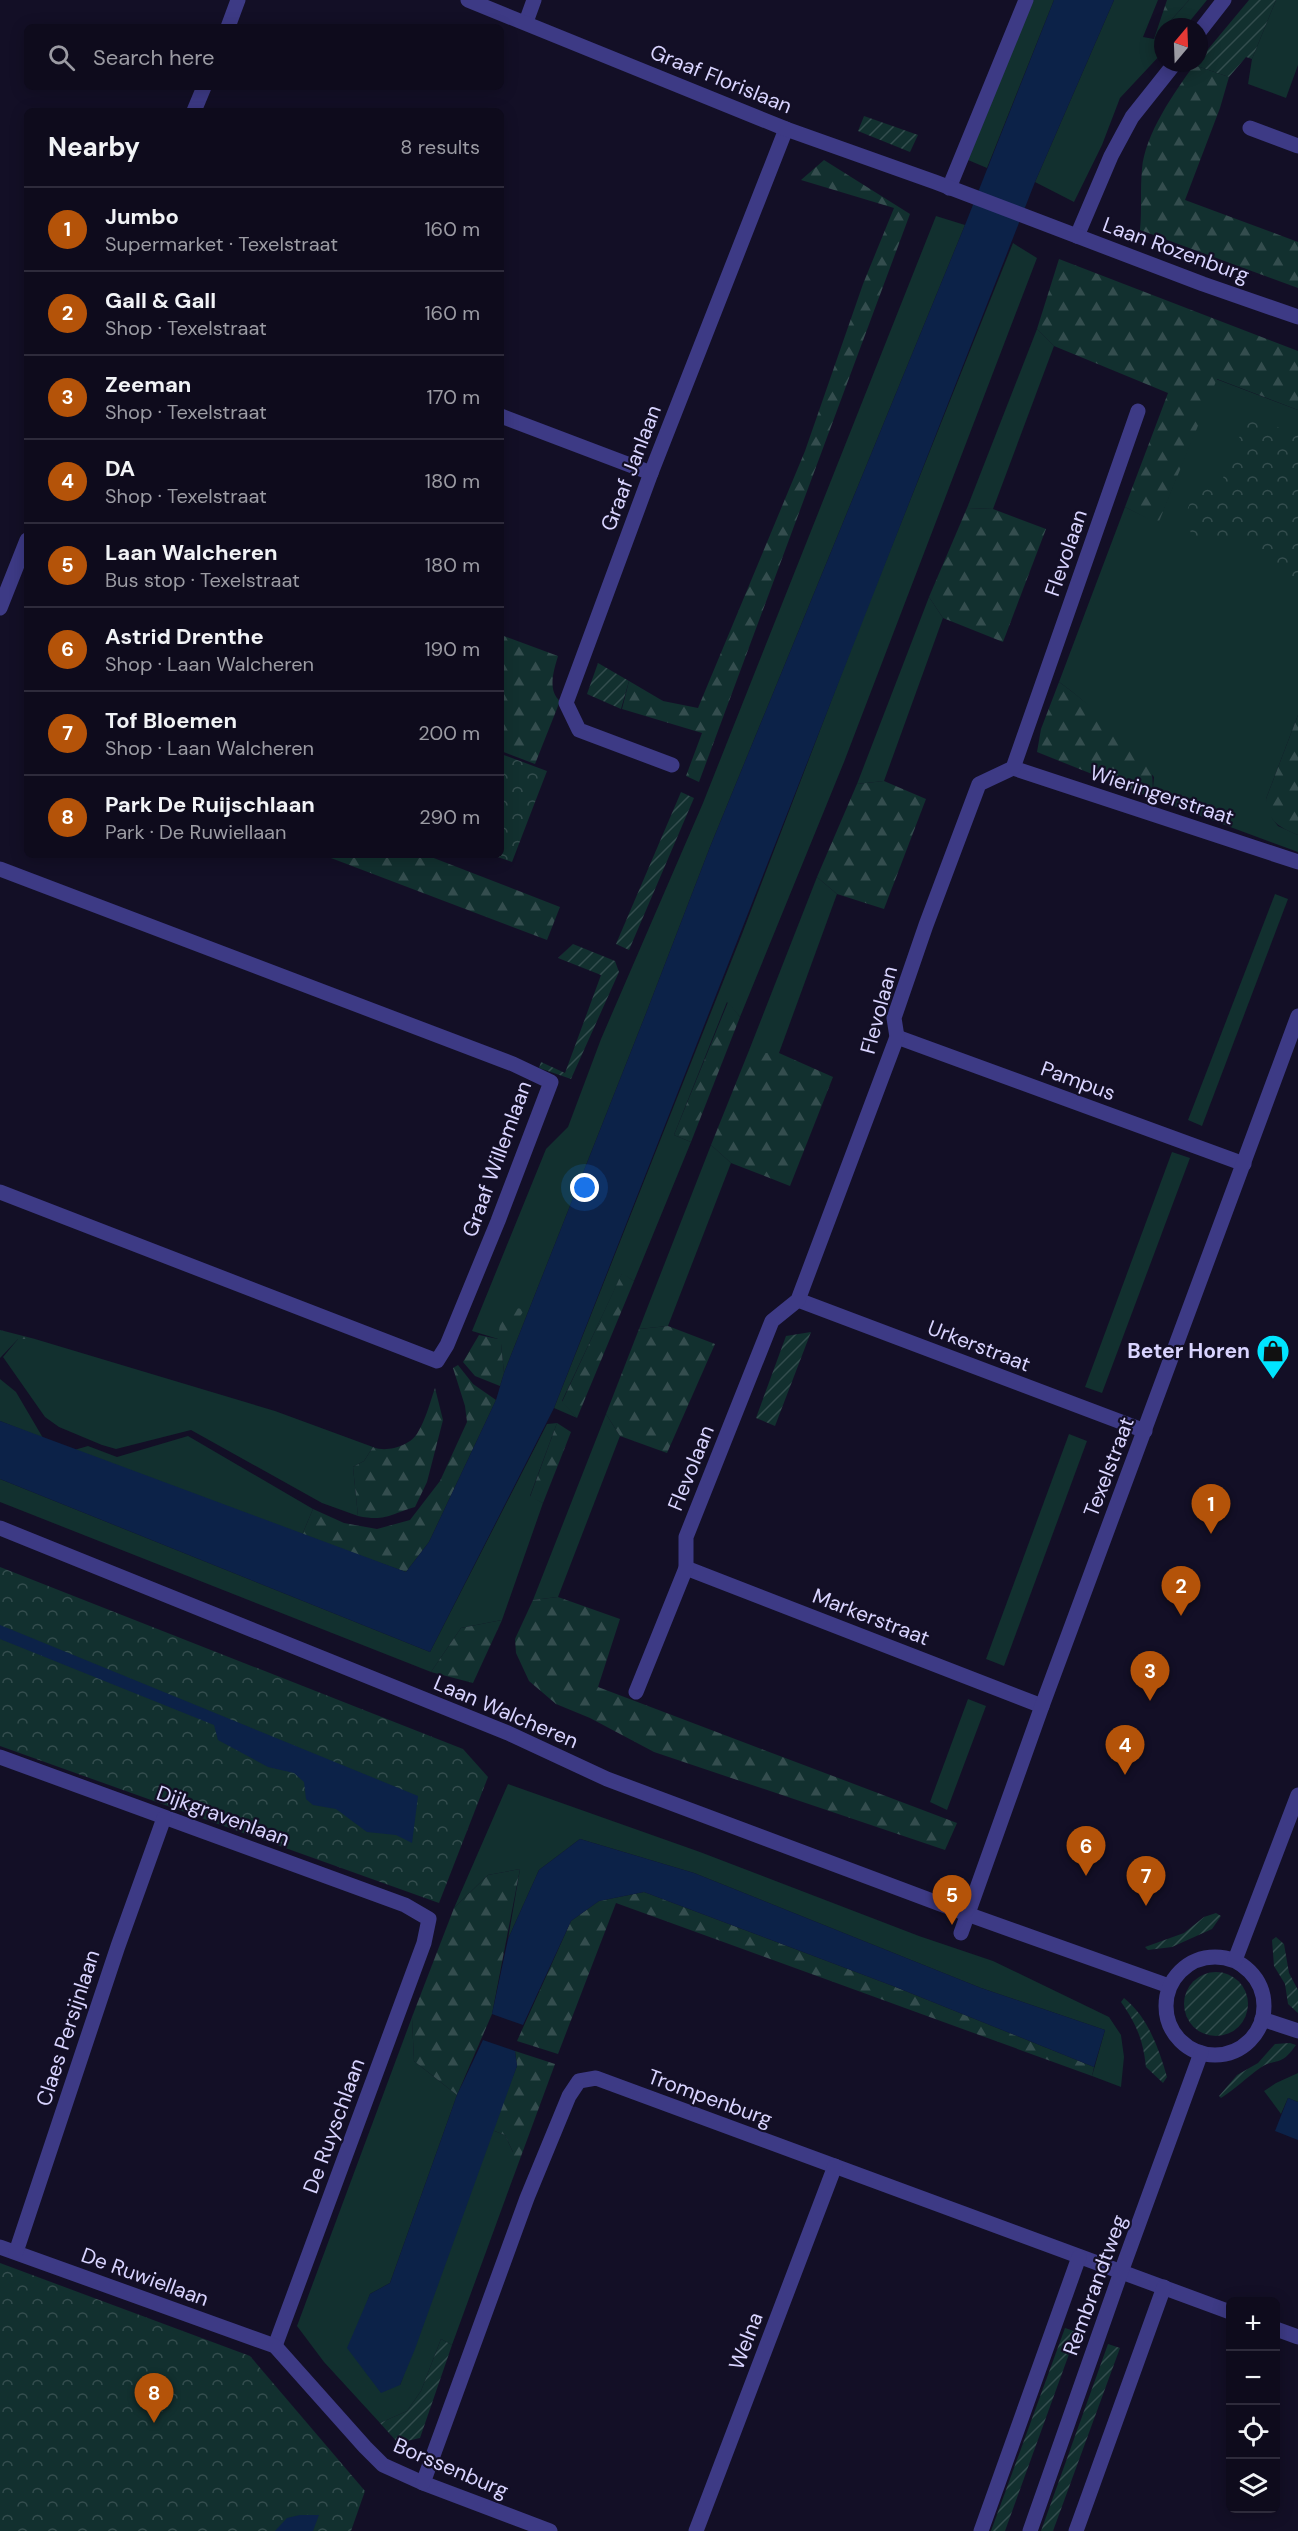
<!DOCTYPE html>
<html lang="en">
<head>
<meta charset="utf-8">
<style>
	:root { --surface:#0e0b1c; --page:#1c1929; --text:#f1f3f6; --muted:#9b9ba3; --line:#2e2b3b; --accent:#b45309 }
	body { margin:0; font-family:"DM Sans",sans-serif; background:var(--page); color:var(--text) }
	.controls { position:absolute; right:18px; bottom:18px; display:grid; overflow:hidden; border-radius:9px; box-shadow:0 3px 15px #0003 }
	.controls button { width:54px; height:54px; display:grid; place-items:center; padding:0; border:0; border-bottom:2px solid var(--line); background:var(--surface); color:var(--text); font:30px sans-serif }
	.compass { position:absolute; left:1154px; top:18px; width:54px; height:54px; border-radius:50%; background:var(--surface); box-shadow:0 3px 15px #0003; rotate:19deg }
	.you { position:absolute; left:585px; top:1188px; width:21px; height:21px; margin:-15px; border:4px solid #fff; border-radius:50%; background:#1a73e8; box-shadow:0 0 0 9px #1a73e833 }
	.badge { display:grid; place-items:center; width:39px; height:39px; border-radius:50%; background:var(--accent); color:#fff; font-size:20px; font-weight:700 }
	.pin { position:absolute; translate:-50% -50px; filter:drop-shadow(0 2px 3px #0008) }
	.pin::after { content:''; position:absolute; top:32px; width:21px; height:18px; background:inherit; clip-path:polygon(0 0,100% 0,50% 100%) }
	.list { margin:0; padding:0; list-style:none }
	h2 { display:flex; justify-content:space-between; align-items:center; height:78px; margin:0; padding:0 24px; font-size:26px }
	h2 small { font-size:20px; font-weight:400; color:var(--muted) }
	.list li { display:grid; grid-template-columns:39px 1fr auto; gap:18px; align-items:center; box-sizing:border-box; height:84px; padding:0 24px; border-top:2px solid var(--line) }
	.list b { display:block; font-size:22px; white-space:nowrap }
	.list p { margin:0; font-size:20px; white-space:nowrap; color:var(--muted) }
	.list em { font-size:20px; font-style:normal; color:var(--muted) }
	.icon { flex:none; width:33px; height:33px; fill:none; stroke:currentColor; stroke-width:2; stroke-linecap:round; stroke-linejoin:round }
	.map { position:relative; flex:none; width:1298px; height:2531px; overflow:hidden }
	.search { position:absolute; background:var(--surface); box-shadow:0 3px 15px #0003; left:24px; top:24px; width:480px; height:66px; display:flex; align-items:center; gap:15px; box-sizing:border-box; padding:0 21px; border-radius:9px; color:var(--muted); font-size:22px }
	.panel { position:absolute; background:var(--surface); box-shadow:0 3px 15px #0003; left:24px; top:108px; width:480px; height:750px; border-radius:9px }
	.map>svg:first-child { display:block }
	.grass { fill:#12302f }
	.forest { fill:url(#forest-firs) }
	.park { fill:url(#park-crowns) }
	.garden { fill:url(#garden-furrows) }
	.water { fill:#0c2248 }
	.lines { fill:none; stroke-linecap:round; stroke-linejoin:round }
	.minor { stroke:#3d3a85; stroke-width:15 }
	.tertiary { stroke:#3d3a85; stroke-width:15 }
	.labels { text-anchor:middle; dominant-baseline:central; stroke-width:4.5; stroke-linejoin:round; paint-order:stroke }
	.street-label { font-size:21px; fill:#d9d4ff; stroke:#130f26 }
	.poi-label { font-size:21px; font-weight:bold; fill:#d9d4ff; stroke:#130f26; text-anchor:end }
</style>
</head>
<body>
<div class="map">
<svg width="1298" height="2531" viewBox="0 0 1298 2531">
	<defs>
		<pattern id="forest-firs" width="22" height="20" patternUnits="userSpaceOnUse" patternTransform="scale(1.5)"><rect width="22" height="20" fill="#12302f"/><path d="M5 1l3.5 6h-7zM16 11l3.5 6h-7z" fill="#344d4e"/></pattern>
		<pattern id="park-crowns" width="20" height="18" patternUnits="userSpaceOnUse" patternTransform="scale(1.5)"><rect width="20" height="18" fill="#12302f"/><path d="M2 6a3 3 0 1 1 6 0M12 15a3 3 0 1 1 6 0" fill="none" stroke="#344d4e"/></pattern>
		<pattern id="garden-furrows" width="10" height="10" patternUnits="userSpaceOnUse" patternTransform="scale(1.5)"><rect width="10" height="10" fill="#12302f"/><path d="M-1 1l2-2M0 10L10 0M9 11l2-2" fill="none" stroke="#344d4e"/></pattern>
	</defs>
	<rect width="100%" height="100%" fill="#130f26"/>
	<g class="grass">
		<polygon points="1033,0 1054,0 987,168 968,160"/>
		<polygon points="1114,0 1158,0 1143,37 1154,39 1163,29 1163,52 1120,98 1102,145 1074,202 1035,182"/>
		<polygon points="1189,0 1207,0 1185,27 1165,27"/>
		<polygon points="1276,0 1298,0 1298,65 1286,98 1248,84 1252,59"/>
		<polygon points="936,216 965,225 710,847 645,1016 504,1373 501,1344 498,1339 472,1331 546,1149 568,1127 601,1039 703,803"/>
		<polygon points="1013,243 1037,258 844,762 740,1017 727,1002 674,1135 691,1142 634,1281 622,1274 562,1401 577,1418 554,1408 742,934 861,623"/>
		<polygon points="1037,329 1054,346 993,509 967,508"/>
		<path d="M1216,379l82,31v305l-32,84 6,19 6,8 20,9v17l-146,-54 2,-21c-30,-35 -57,-68 -95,-95l66,-175 33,16z"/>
		<polygon points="929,597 943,618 884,781 857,784"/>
		<polygon points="817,877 837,894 779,1053 748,1053"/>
		<polygon points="1275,894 1288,899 1202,1126 1188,1120"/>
		<polygon points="711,1145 731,1163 668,1326 639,1329"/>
		<polygon points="1172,1152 1190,1158 1102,1393 1085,1387"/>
		<polygon points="18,1339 35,1339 275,1411 373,1447 364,1461 353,1467 358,1516 322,1503 191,1430 116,1449 102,1445 59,1427 45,1417 3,1357"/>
		<polygon points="0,1379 16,1392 43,1438 0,1421"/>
		<polygon points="606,1414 620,1436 558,1597 533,1600"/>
		<polygon points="557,1423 530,1496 543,1503 502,1620 461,1628 431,1672 0,1502 0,1479 430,1652 547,1424"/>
		<polygon points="1069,1434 1087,1441 1004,1666 986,1659"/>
		<polygon points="188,1436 313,1509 302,1535 74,1450 88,1446 117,1457"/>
		<polygon points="968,1699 986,1706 947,1810 930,1802"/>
		<polygon points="508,1784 700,1852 919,1936 993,1961 1109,2017 1121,2035 1124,2057 1121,2087 1092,2076 1105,2030 981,1988 694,1873 580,1839 539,1870 508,1939 520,1869 488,1875 454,1908"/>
		<polygon points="412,2017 414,2061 457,2095 390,2283 370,2294 364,2311 400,2385 492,2130 505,2135 513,2152 513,2178 452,2345 441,2339 421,2391 407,2411 380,2423 324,2362 297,2326"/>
		<polygon points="1298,2073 1298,2102 1288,2098 1281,2114 1264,2091 1276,2083"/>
	</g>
	<g class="forest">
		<polygon points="1167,0 1189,0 1154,39"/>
		<path d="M1194,65l35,12 -9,31 -35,92 113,42v46l-158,-58c2,-20 0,-41 2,-61 3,-35 32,-76 52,-104z"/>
		<polygon points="824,160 910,214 699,782 686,776 702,733 622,709 629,681 663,701 698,708 805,451 863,284 894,208 801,180"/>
		<polygon points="1059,259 1298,351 1298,410 1217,379 1158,524 1125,507 1168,393 1054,346 1037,329"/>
		<polygon points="967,508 993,509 1046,529 1003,642 943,618 929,597"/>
		<path d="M501,635l57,21c-4,14 -11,34 2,45l-25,63 -34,-13z"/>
		<path d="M1059,682c16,11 29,23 44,35 32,27 54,33 49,81l-115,-46 4,-23z"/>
		<path d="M1298,715v120c-19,-8 -31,-14 -32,-36z"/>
		<polygon points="884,781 926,799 884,909 837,894 817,877 857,784"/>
		<polygon points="323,855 426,855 560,907 547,940"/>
		<polygon points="728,1002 740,1017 691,1142 674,1135"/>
		<polygon points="748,1053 779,1053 833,1077 790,1186 731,1163 711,1145"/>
		<polygon points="622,1273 634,1281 577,1418 562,1402"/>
		<polygon points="502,1307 525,1309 501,1344 504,1373 500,1386 475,1376 463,1362 479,1335 498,1339"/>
		<polygon points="668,1326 715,1344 667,1453 620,1436 606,1414 639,1329"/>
		<polygon points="0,1330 35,1339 18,1339 0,1358"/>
		<polygon points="458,1365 473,1384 496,1400 429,1542 406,1572 302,1535 313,1509 344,1523 377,1529 410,1520 440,1481 467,1422 465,1406 453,1368"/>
		<path d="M435,1388l8,32 -16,62 -12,25c-25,7 -29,15 -57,9l-5,-49 11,-6 9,-14c13,6 38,-1 45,-15 8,-13 12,-30 17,-44z"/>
		<polygon points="557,1423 571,1432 543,1503 530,1497"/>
		<polygon points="558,1597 620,1619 598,1687 957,1823 945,1850 654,1752 590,1718 556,1704 529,1681 516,1653 515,1639 533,1600"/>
		<polygon points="502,1620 473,1683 431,1672 461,1628"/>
		<polygon points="520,1869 492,2014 457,2095 414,2061 412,2017 454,1908 488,1875"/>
		<polygon points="644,1892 893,1986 1094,2067 1092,2076 616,1903 558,2054 517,2041 571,1921 599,1901"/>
		<polygon points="515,2051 555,2064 513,2178 513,2152 505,2135 492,2130 517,2066"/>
	</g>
	<g class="park">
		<polygon points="1252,417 1298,435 1298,584 1241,539 1192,538 1186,513 1196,488 1220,490 1230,452"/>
		<polygon points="501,754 547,771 512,862 492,855 501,855"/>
		<polygon points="0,1567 463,1749 488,1777 439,1903 0,1746"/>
		<polygon points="0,2263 250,2356 365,2491 351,2531 0,2531"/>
	</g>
	<g class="garden">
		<polygon points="1249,0 1276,0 1252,59 1246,57 1229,77 1194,65 1199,63 1199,60"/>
		<polygon points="864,116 918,135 910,152 858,131"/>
		<polygon points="598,663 629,681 621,709 587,694"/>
		<polygon points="681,792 694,798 629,950 616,944"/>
		<polygon points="573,944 615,961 619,972 571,1079 539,1068 541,1062 565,1073 601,975 558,958"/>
		<polygon points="811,1332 775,1426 756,1418 786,1336"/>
		<polygon points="1216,1913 1221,1916 1212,1929 1172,1947 1148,1950 1145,1947 1184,1933 1204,1917"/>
		<polygon points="1276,1937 1284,1944 1289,1973 1298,1990 1298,2013 1288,2004 1285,1984 1274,1966 1272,1940"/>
		<circle cx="1216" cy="2004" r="32"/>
		<path d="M1124,1998c24,19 35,51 43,79l-4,6 -17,-16c-3,-27 -9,-42 -25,-65z"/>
		<path d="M1290,2043l6,2c-16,23 -19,12 -36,23 -14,10 -25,21 -39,30l-2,-2 18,-21 21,-12 17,-19z"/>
		<polygon points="1065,2328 1077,2332 1005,2531 991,2531"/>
		<polygon points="441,2339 452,2345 420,2438 398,2443 380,2423 407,2411 421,2391"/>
		<polygon points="1108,2344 1120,2348 1053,2531 1041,2531"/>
	</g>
	<g class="water">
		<polygon points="1054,0 1114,0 1035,182 554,1408 430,1652 0,1479 0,1421 406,1572 429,1542 496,1400 504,1373 645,1016 710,847 965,225"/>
		<polygon points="0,1625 418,1796 412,1843 396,1835 367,1832 336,1809 313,1805 306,1799 304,1782 294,1773 268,1767 218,1740 214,1725 0,1639"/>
		<polygon points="580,1839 694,1873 981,1988 1105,2030 1094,2067 893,1986 644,1892 599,1901 571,1921 523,2025 492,2014 508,1939 539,1870"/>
		<polygon points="483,2040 515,2051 517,2066 415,2349 400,2385 381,2393 347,2348 370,2294 390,2283 457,2095"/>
		<polygon points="1288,2098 1298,2102 1298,2140 1275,2131"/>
		<polygon points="300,2515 319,2515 313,2531 275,2531 287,2518"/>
	</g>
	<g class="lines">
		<g class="minor">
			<polyline points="526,22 534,0"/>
			<polyline points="228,27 238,0"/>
			<polyline points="1199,32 1224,0"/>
			<polyline points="194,111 204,87"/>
			<polyline points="1250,128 1298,146"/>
			<polyline points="949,188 1026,0"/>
			<polyline points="1077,236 1111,156 1132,117 1175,63"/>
			<polyline points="501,416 651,473"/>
			<polyline points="0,608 27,540"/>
			<polyline points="672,765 579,730 566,703 651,473 786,129"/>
			<polyline points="1013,768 1298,862"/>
			<polyline points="0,869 513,1064 551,1082 498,1221 447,1345 437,1361 0,1192"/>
			<polyline points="897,1037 1244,1164"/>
			<polyline points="798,1300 1145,1431"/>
			<polyline points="686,1568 1042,1706"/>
			<polyline points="636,1692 686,1568 686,1537 772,1321 798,1300 897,1037 894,1018 926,925 979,784 1013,768 1138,411"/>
			<polyline points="0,1757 405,1905 429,1919 424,1943 275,2346"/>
			<polyline points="961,1933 1042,1706 1298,1016"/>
			<polyline points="1262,2019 1298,2031"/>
			<polyline points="0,2247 275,2346 365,2447 383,2465 423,2483 550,2531"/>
			<polyline points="16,2252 118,1946 164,1818"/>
			<polyline points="1276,2329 1298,2337"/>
			<polyline points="423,2483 527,2198 569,2096 579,2081 596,2078 1230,2312"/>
			<polyline points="696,2531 835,2166"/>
			<polyline points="981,2531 1079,2257"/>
			<polyline points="1076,2531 1164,2287"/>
		</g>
		<g class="tertiary">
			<polyline points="468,0 786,129 935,182 1203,284 1298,317"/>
			<polyline points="0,1528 508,1733 607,1779 967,1914 1169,1986"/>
			<circle cx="1215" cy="2006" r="49"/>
			<polyline points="1235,1960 1298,1795"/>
			<polyline points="1030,2531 1121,2272 1201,2053"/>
		</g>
	</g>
	<defs>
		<g id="shop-pin" transform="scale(1.725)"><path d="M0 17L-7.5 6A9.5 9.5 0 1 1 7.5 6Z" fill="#00e5ff" stroke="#130f26"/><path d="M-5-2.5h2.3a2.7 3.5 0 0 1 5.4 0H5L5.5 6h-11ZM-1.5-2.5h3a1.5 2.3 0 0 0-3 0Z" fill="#111"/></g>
	</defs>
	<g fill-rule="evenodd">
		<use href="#shop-pin" x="1273" y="1351"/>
	</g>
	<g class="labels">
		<g class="street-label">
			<text transform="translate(721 79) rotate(22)">Graaf Florislaan</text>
			<text transform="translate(1176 250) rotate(20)">Laan Rozenburg</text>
			<text transform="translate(631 468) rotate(-69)">Graaf Janlaan</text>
			<text transform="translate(1066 553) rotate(-71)">Flevolaan</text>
			<text transform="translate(1162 795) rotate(18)">Wieringerstraat</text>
			<text transform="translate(879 1010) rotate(-75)">Flevolaan</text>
			<text transform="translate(1078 1081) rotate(20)">Pampus</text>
			<text transform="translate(497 1159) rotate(-70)">Graaf Willemlaan</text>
			<text transform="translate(979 1346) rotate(21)">Urkerstraat</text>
			<text transform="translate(1109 1467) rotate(-69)">Texelstraat</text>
			<text transform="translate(691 1468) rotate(-68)">Flevolaan</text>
			<text transform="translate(871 1617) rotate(21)">Markerstraat</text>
			<text transform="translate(506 1712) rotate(23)">Laan Walcheren</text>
			<text transform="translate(223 1816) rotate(20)">Dijkgravenlaan</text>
			<text transform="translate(68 2028) rotate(-72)">Claes Persijnlaan</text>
			<text transform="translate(710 2098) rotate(20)">Trompenburg</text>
			<text transform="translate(334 2126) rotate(-70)">De Ruyschlaan</text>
			<text transform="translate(145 2277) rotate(20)">De Ruwiellaan</text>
			<text transform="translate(1095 2285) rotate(-70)">Rembrandtweg</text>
			<text transform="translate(746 2341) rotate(-69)">Welna</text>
			<text transform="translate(451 2468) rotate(23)">Borssenburg</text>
		</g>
		<g class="poi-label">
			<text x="1250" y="1351">Beter Horen</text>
		</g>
	</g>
</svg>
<div class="controls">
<button>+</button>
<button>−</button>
<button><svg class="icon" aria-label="locate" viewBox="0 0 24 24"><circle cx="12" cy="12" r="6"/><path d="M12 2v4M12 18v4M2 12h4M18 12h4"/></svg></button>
<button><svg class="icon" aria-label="layers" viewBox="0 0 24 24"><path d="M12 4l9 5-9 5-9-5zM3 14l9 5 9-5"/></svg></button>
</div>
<svg class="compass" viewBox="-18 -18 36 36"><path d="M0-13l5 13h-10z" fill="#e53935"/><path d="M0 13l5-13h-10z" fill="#9b9ba3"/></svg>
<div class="you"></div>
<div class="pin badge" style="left:1211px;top:1534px">1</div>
<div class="pin badge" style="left:1181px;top:1616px">2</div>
<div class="pin badge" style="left:1150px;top:1701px">3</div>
<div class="pin badge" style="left:1125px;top:1775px">4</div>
<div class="pin badge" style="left:952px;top:1925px">5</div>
<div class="pin badge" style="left:1086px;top:1876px">6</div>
<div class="pin badge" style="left:1146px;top:1906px">7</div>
<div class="pin badge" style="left:154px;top:2423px">8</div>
<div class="search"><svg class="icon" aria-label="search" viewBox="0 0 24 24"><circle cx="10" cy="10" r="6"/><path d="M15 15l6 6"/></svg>Search here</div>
<section class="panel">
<h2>Nearby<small>8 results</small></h2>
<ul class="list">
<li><span class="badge">1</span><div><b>Jumbo</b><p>Supermarket · Texelstraat</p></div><em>160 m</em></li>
<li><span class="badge">2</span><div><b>Gall &amp; Gall</b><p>Shop · Texelstraat</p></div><em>160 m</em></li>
<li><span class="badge">3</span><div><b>Zeeman</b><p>Shop · Texelstraat</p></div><em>170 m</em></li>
<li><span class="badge">4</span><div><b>DA</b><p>Shop · Texelstraat</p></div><em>180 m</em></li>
<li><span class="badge">5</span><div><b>Laan Walcheren</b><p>Bus stop · Texelstraat</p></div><em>180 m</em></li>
<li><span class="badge">6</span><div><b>Astrid Drenthe</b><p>Shop · Laan Walcheren</p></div><em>190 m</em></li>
<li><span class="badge">7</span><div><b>Tof Bloemen</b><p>Shop · Laan Walcheren</p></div><em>200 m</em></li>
<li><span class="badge">8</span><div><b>Park De Ruijschlaan</b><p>Park · De Ruwiellaan</p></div><em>290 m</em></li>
</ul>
</section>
</div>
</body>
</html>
